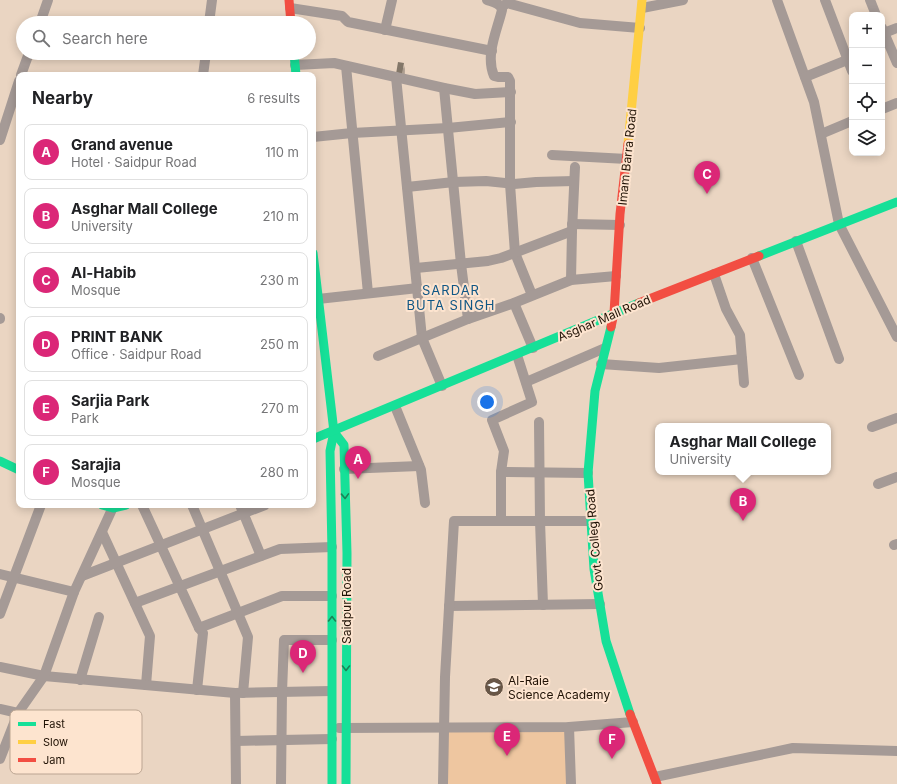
<!DOCTYPE html>
<html lang="en">
<head>
<meta charset="utf-8">
<style>
	:root { --surface:#fff; --page:#f6f6f6; --text:#202124; --muted:#757577; --line:#e0e0e0; --accent:#db2777 }
	body { margin:0; font-family:Inter,sans-serif; background:var(--page); color:var(--text) }
	.controls { position:absolute; right:12px; top:12px; display:grid; overflow:hidden; border-radius:8px; box-shadow:0 2px 10px #0003 }
	.controls button { width:36px; height:36px; display:grid; place-items:center; padding:0; border:0; border-bottom:1px solid var(--line); background:var(--surface); color:var(--text); font:20px sans-serif }
	.you { position:absolute; left:487px; top:402px; width:14px; height:14px; margin:-10px; border:3px solid #fff; border-radius:50%; background:#1a73e8; box-shadow:0 0 0 6px #1a73e833 }
	.badge { display:grid; place-items:center; width:26px; height:26px; border-radius:50%; background:var(--accent); color:#fff; font-size:13px; font-weight:700 }
	.pin { position:absolute; translate:-50% -33px; filter:drop-shadow(0 1px 2px #0008) }
	.pin::after { content:''; position:absolute; top:21px; width:14px; height:12px; background:inherit; clip-path:polygon(0 0,100% 0,50% 100%) }
	.popup { position:absolute; left:655px; top:423px; width:176px; height:52px; box-sizing:border-box; display:grid; place-content:center; border-radius:8px; background:var(--surface); filter:drop-shadow(0 1px 3px #0005); font-size:13px; white-space:nowrap; color:var(--muted) }
	.popup b { font-size:15px; color:var(--text) }
	.popup::after { content:''; position:absolute; left:50%; top:100%; margin-left:-8px; border:8px solid transparent; border-top-color:var(--surface) }
	.list { margin:0; padding:0; list-style:none }
	h2 { display:flex; justify-content:space-between; align-items:center; height:52px; margin:0; padding:0 16px; font-size:17px }
	h2 small { font-size:13px; font-weight:400; color:var(--muted) }
	.list li { display:grid; grid-template-columns:26px 1fr auto; gap:12px; align-items:center; box-sizing:border-box; height:56px; margin:0 8px 8px; padding:0 8px; border:1px solid var(--line); border-radius:8px }
	.list b { display:block; font-size:15px; white-space:nowrap }
	.list p { margin:0; font-size:13px; white-space:nowrap; color:var(--muted) }
	.list em { font-size:13px; font-style:normal; color:var(--muted) }
	.icon { flex:none; width:22px; height:22px; fill:none; stroke:currentColor; stroke-width:2; stroke-linecap:round; stroke-linejoin:round }
	.map { position:relative; flex:none; width:897px; height:784px; overflow:hidden }
	.search { position:absolute; background:var(--surface); box-shadow:0 2px 10px #0003; left:16px; top:16px; width:300px; height:44px; display:flex; align-items:center; gap:10px; box-sizing:border-box; padding:0 14px; border-radius:22px; color:var(--muted); font-size:15px }
	.panel { position:absolute; background:var(--surface); box-shadow:0 2px 10px #0003; left:16px; top:72px; width:300px; height:436px; border-radius:8px }
	.map>svg:first-child { display:block }
	.green { fill:#eec6a0 }
	.building { fill:#837769; filter:url(#shadow) }
	.lines { fill:none; stroke-linecap:round; stroke-linejoin:round }
	.street { stroke:#a59a96; stroke-width:10 }
	.fast { stroke:#16e098; stroke-width:9 }
	.slow { stroke:#ffcf43; stroke-width:9 }
	.jam { stroke:#f24e42; stroke-width:9 }
	.oneway { stroke:#1a8356 }
	.labels { text-anchor:middle; dominant-baseline:central; stroke-width:4; stroke-linejoin:round; paint-order:stroke }
	.street-label { font-size:12px; fill:#201205; stroke:#fde4cf }
	.poi-label { font-size:12px; fill:#201205; stroke:#fde4cf; text-anchor:start }
	.neighbourhood-label { font-size:13px; letter-spacing:1px; fill:#105785; stroke:#fde4cf }
	.key { fill:#fde4cf; stroke:#bba592; stroke-width:1 }
	.key-label { font-size:11px; fill:#201205 }
</style>
</head>
<body>
<div class="map">
<svg width="897" height="784" viewBox="0 0 897 784">
	<defs>
		<filter id="shadow"><feDropShadow dx="2.5" dy="4.5" stdDeviation="1" flood-color="#0004"/></filter>
	</defs>
	<rect width="100%" height="100%" fill="#ead5c2"/>
	<polygon class="green" points="569,727 571,784 443,784 444,728"/>
	<polygon class="building" points="398,62 404,63 402,74 396,74"/>
	<g class="lines">
		<g class="street">
			<path d="M487,0c6,2 14,3 15,10 -5,21 -17,45 -8,66l4,1h10l2,4v103l5,69 17,42"/>
			<polyline points="777,0 814,102 839,224 897,337"/>
			<polyline points="825,0 852,71"/>
			<polyline points="870,0 876,15"/>
			<polyline points="502,7 507,3 580,23 640,28"/>
			<polyline points="290,8 342,16 348,22 492,51"/>
			<polyline points="642,8 683,0"/>
			<polyline points="40,23 48,0"/>
			<polyline points="209,23 212,0"/>
			<polyline points="882,28 897,63"/>
			<polyline points="385,30 392,0"/>
			<polyline points="884,33 897,28"/>
			<polyline points="295,65 334,63 444,88 475,94 511,92"/>
			<polyline points="346,66 368,293"/>
			<polyline points="21,75 29,53"/>
			<polyline points="203,75 206,53"/>
			<polyline points="396,77 422,338 442,386"/>
			<polyline points="805,77 852,58"/>
			<polyline points="444,88 461,264 468,319"/>
			<polyline points="882,109 897,103"/>
			<polyline points="821,134 852,121"/>
			<polyline points="313,137 352,133 448,128 511,122"/>
			<polyline points="0,140 19,81"/>
			<polyline points="552,155 627,159"/>
			<polyline points="407,187 454,182 486,181 514,184 536,182 574,181"/>
			<polyline points="572,224 620,225"/>
			<polyline points="796,241 839,359"/>
			<polyline points="752,258 799,375"/>
			<polyline points="416,268 488,261 501,258 572,231"/>
			<polyline points="714,274 726,309 740,335 744,383"/>
			<polyline points="571,280 572,231 575,167"/>
			<polyline points="318,299 418,288"/>
			<polyline points="514,303 533,348"/>
			<polyline points="0,319 0,318"/>
			<polyline points="378,356 468,319 514,303 571,280 616,276"/>
			<polyline points="601,364 659,368 742,359"/>
			<polyline points="526,382 605,348"/>
			<polyline points="395,406 421,470 425,503"/>
			<polyline points="539,422 540,521 543,605"/>
			<polyline points="872,427 897,418"/>
			<polyline points="344,469 419,466"/>
			<polyline points="501,472 588,473"/>
			<polyline points="878,484 897,477"/>
			<polyline points="142,505 199,628 203,633 197,690"/>
			<polyline points="192,505 248,637 243,693"/>
			<polyline points="240,505 261,556"/>
			<polyline points="501,521 501,472 504,451 492,420 532,402 517,355"/>
			<polyline points="102,532 150,636 146,685"/>
			<polyline points="894,545 897,544"/>
			<polyline points="0,574 74,592"/>
			<polyline points="82,576 265,505"/>
			<polyline points="135,603 280,549 332,547"/>
			<polyline points="449,606 600,604"/>
			<polyline points="0,614 41,505"/>
			<polyline points="199,628 282,596 332,596"/>
			<polyline points="0,667 44,676 235,693 331,691"/>
			<polyline points="80,680 99,617"/>
			<polyline points="235,693 236,784"/>
			<polyline points="0,709 18,713"/>
			<polyline points="569,727 571,784"/>
			<polyline points="339,728 569,727 633,722"/>
			<polyline points="236,741 332,739"/>
			<polyline points="0,759 18,713 44,676 74,592 114,505"/>
			<polyline points="655,777 793,748 897,751"/>
			<polyline points="281,784 282,692 284,640 332,640"/>
			<polyline points="443,784 445,677 454,521 591,521"/>
		</g>
		<g class="fast">
			<polyline points="294,53 296,75"/>
			<polyline points="313,253 334,432 330,451 332,552 332,784"/>
			<polyline points="759,256 897,202"/>
			<polyline points="611,327 595,391 588,473 594,569 606,641 630,714"/>
			<polyline points="334,432 344,445 347,553 346,784"/>
			<polyline points="313,439 639,303"/>
			<polyline points="0,461 19,470"/>
			<polyline points="102,505 113,508 126,505"/>
		</g>
		<polyline class="slow" points="628,144 642,0"/>
		<g class="jam">
			<polyline points="289,0 291,23"/>
			<polyline points="639,303 759,256"/>
			<polyline points="611,327 614,313 620,214 628,144"/>
			<polyline points="630,714 657,784"/>
		</g>
	</g>
	<defs><path id="oneway-chevron" d="M-2-3.5L2.5 0L-2 3.5" fill="none" stroke-width="1.6" stroke-linecap="round" stroke-linejoin="round"/></defs>
	<g class="oneway">
		<use href="#oneway-chevron" transform="translate(345 496) rotate(88)"/>
		<use href="#oneway-chevron" transform="translate(332 619) rotate(-90)"/>
		<use href="#oneway-chevron" transform="translate(346 668) rotate(90)"/>
	</g>
	<defs>
		<g id="school-disc" transform="scale(1)"><circle r="9.5" fill="#675647" stroke="#fde4cf"/><path d="M0-5L7-2L0 1L-7-2ZM-4 1L0 2.5L4 1V4Q0 6-4 4Z" fill="#fff"/></g>
	</defs>
	<g fill-rule="evenodd">
		<use href="#school-disc" x="494" y="687"/>
	</g>
	<g class="labels">
		<g class="street-label">
			<text transform="translate(627 157) rotate(-84)">Imam Barra Road</text>
			<text transform="translate(604 318) rotate(-23)">Asghar Mall Road</text>
			<text transform="translate(594 540) rotate(-95)">Govt. Colleg Road</text>
			<text transform="translate(346 606) rotate(-90)">Saidpur Road</text>
		</g>
		<g class="poi-label">
			<text x="508" y="680">Al-Raie<tspan x="508" dy="14">Science Academy</tspan></text>
		</g>
		<g class="neighbourhood-label">
			<text x="451" y="290">SARDAR<tspan x="451" dy="15">BUTA SINGH</tspan></text>
		</g>
	</g>
	<rect x="10" y="710" width="132" height="64" rx="6" class="key"/>
	<rect x="18" y="722" width="18" height="4" fill="#16e098"/>
	<rect x="18" y="740" width="18" height="4" fill="#ffcf43"/>
	<rect x="18" y="758" width="18" height="4" fill="#f24e42"/>
	<g class="key-label">
		<text x="43" y="728">Fast</text>
		<text x="43" y="746">Slow</text>
		<text x="43" y="764">Jam</text>
	</g>
</svg>
<div class="controls">
<button>+</button>
<button>−</button>
<button><svg class="icon" aria-label="locate" viewBox="0 0 24 24"><circle cx="12" cy="12" r="6"/><path d="M12 2v4M12 18v4M2 12h4M18 12h4"/></svg></button>
<button><svg class="icon" aria-label="layers" viewBox="0 0 24 24"><path d="M12 4l9 5-9 5-9-5zM3 14l9 5 9-5"/></svg></button>
</div>
<div class="you"></div>
<div class="pin badge" style="left:358px;top:479px">A</div>
<div class="pin badge" style="left:743px;top:521px">B</div>
<div class="popup"><b>Asghar Mall College</b>University</div>
<div class="pin badge" style="left:707px;top:194px">C</div>
<div class="pin badge" style="left:303px;top:673px">D</div>
<div class="pin badge" style="left:507px;top:756px">E</div>
<div class="pin badge" style="left:612px;top:759px">F</div>
<div class="search"><svg class="icon" aria-label="search" viewBox="0 0 24 24"><circle cx="10" cy="10" r="6"/><path d="M15 15l6 6"/></svg>Search here</div>
<section class="panel">
<h2>Nearby<small>6 results</small></h2>
<ul class="list">
<li><span class="badge">A</span><div><b>Grand avenue</b><p>Hotel · Saidpur Road</p></div><em>110 m</em></li>
<li><span class="badge">B</span><div><b>Asghar Mall College</b><p>University</p></div><em>210 m</em></li>
<li><span class="badge">C</span><div><b>Al-Habib</b><p>Mosque</p></div><em>230 m</em></li>
<li><span class="badge">D</span><div><b>PRINT BANK</b><p>Office · Saidpur Road</p></div><em>250 m</em></li>
<li><span class="badge">E</span><div><b>Sarjia Park</b><p>Park</p></div><em>270 m</em></li>
<li><span class="badge">F</span><div><b>Sarajia</b><p>Mosque</p></div><em>280 m</em></li>
</ul>
</section>
</div>
</body>
</html>
